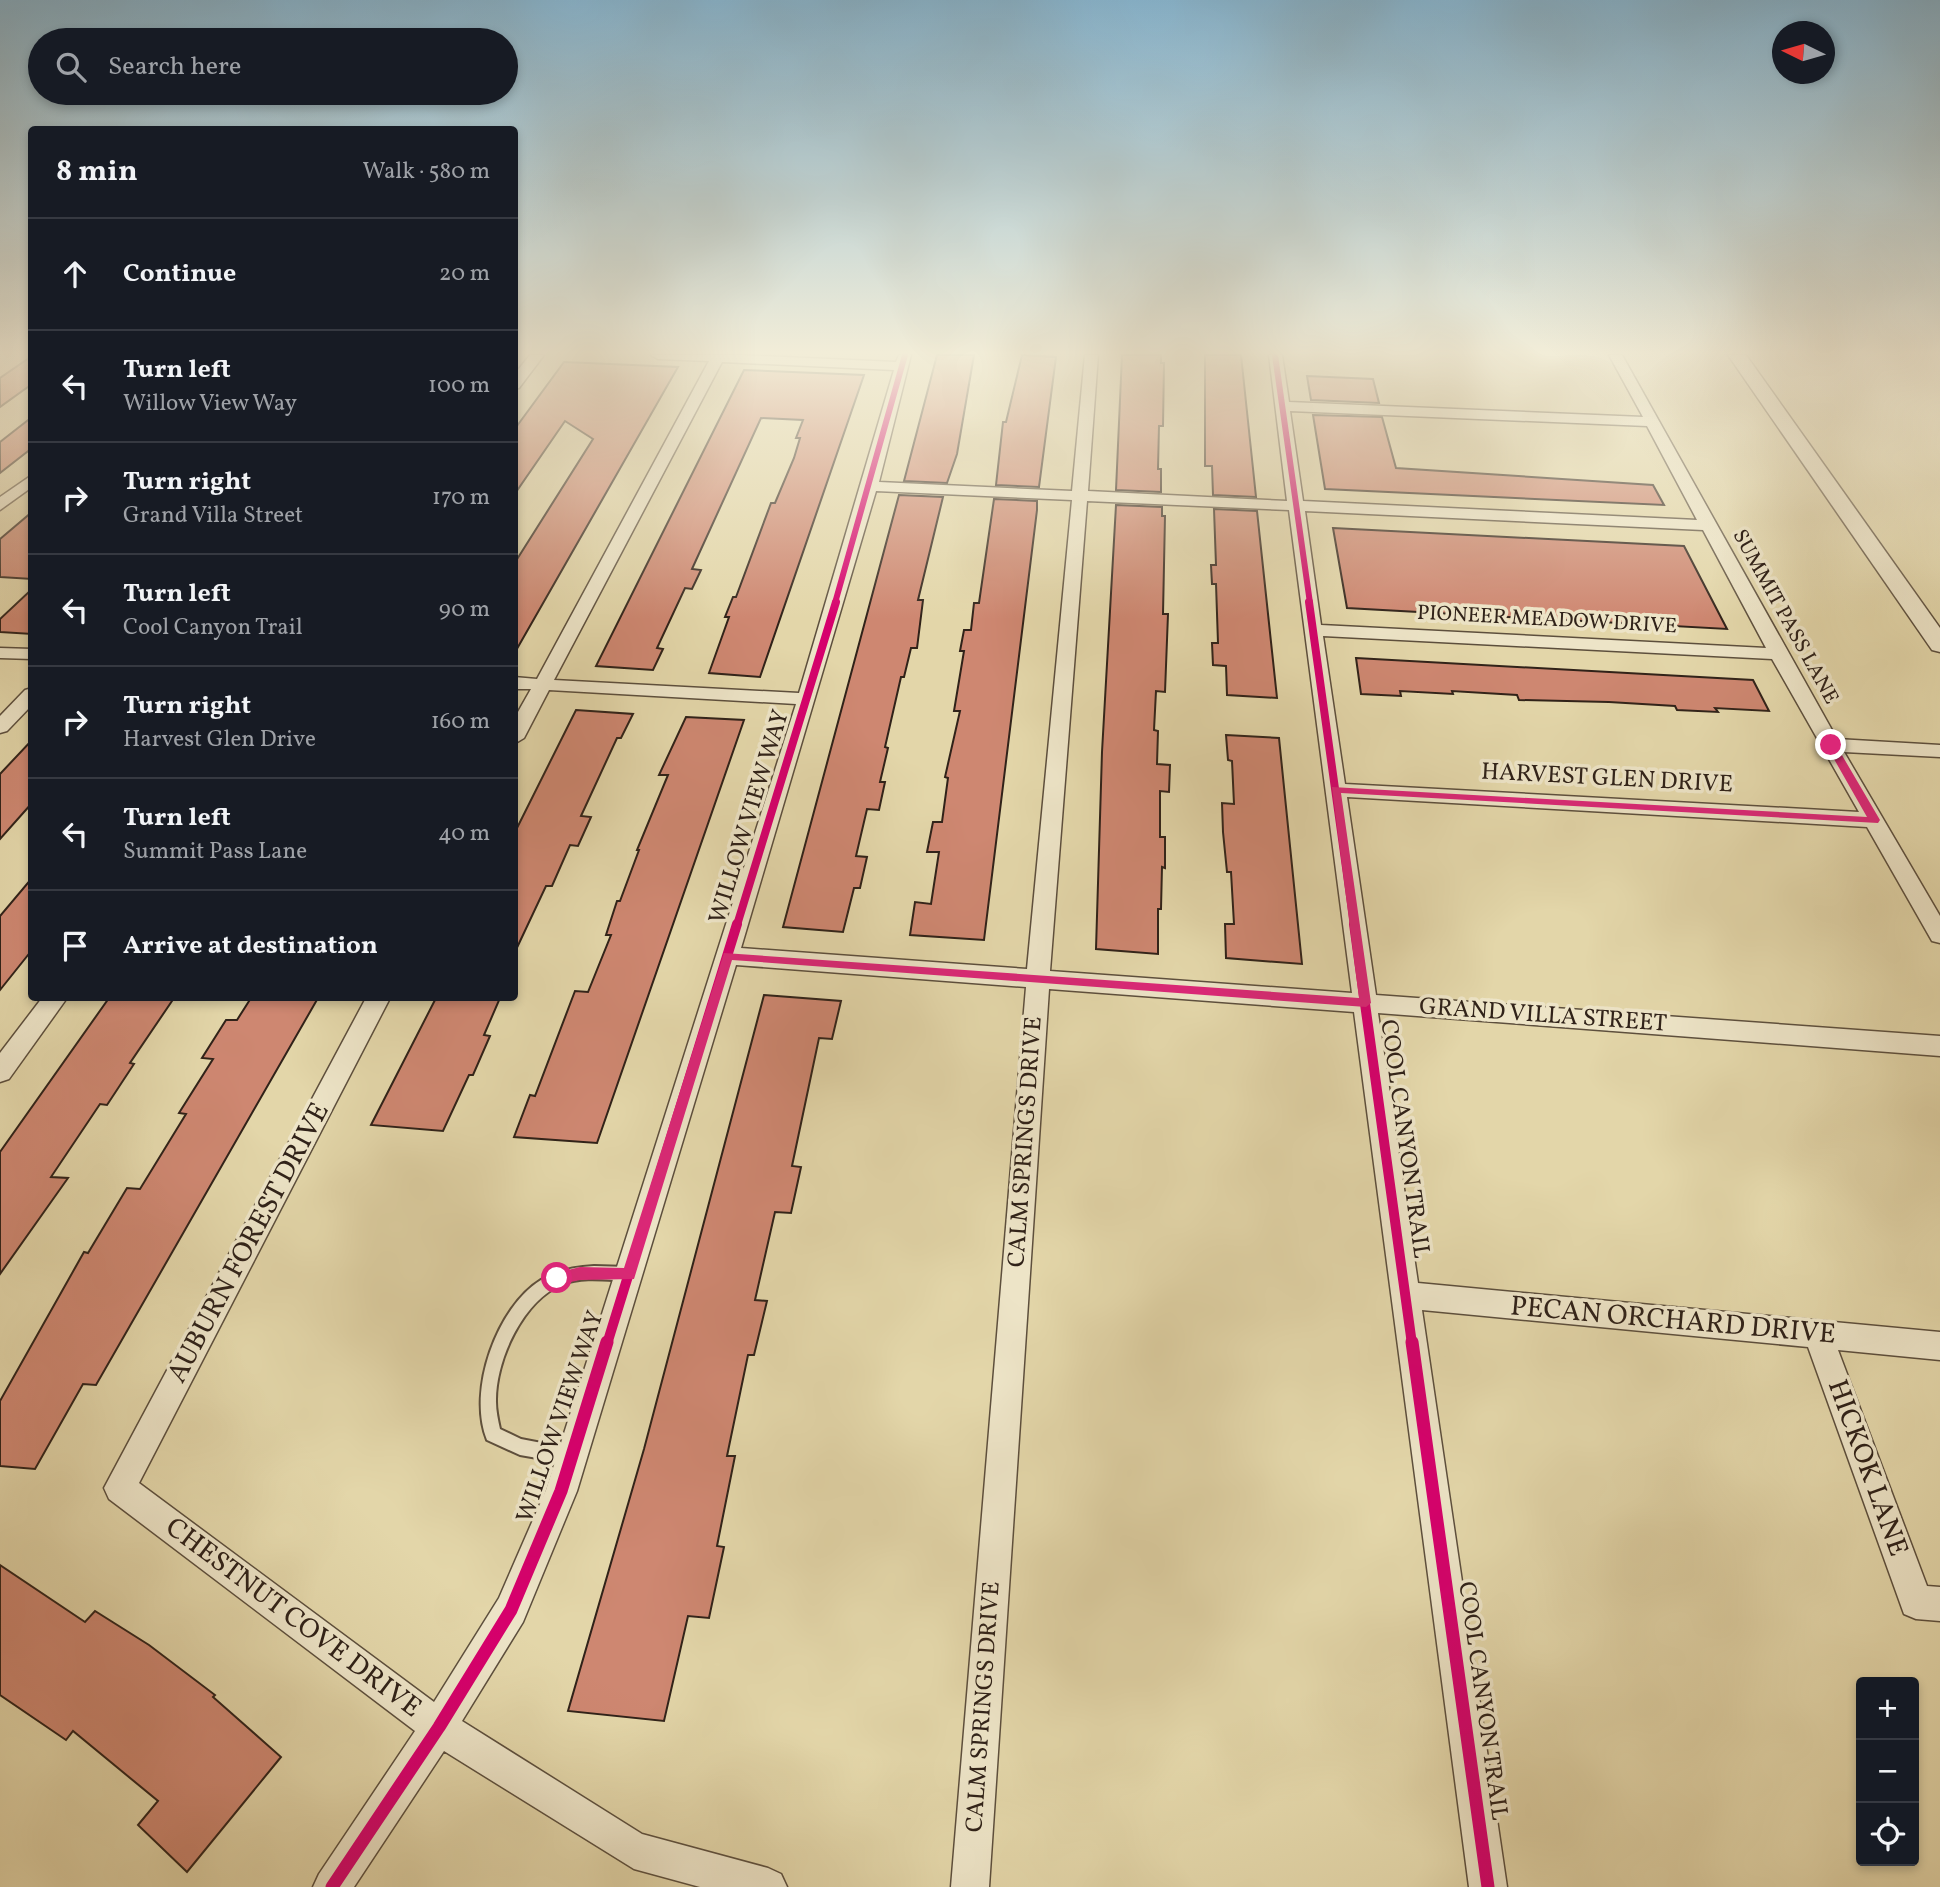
<!DOCTYPE html>
<html lang="en">
<head>
<meta charset="utf-8">
<style>
	:root { --surface:#171b24; --page:#242831; --text:#f1f3f6; --muted:#9ea1a6; --line:#363941 }
	body { margin:0; font-family:Vollkorn,serif; background:var(--page); color:var(--text) }
	.controls { position:absolute; right:21px; bottom:21px; display:grid; overflow:hidden; border-radius:7px; box-shadow:0 4px 10px #0003 }
	.controls button { width:63px; height:63px; display:grid; place-items:center; padding:0; border:0; border-bottom:2px solid var(--line); background:var(--surface); color:var(--text); font:35px sans-serif }
	.compass { position:absolute; left:1772px; top:21px; width:63px; height:63px; border-radius:50%; background:var(--surface); box-shadow:0 4px 10px #0003; rotate:275deg }
	.stop { position:absolute; width:21px; height:21px; margin:-16px; border:5px solid #db2777; border-radius:50%; background:#fff }
	.stop.end { background:#db2777; border-color:#fff; box-shadow:0 2px 7px #0008 }
	.list { margin:0; padding:0; list-style:none }
	h2 { display:flex; justify-content:space-between; align-items:center; height:91px; margin:0; padding:0 28px; font-size:30px }
	h2 small { font-size:23px; font-weight:400; color:var(--muted) }
	.list li { display:grid; grid-template-columns:46px 1fr auto; gap:21px; align-items:center; box-sizing:border-box; height:112px; padding:0 28px; border-top:2px solid var(--line) }
	.list b { display:block; font-size:26px; white-space:nowrap }
	.list p { margin:0; font-size:23px; white-space:nowrap; color:var(--muted) }
	.list em { font-size:23px; font-style:normal; color:var(--muted) }
	.icon { flex:none; width:38px; height:38px; fill:none; stroke:currentColor; stroke-width:2; stroke-linecap:round; stroke-linejoin:round }
	.map { position:relative; flex:none; width:1940px; height:1887px; overflow:hidden }
	.search { position:absolute; background:var(--surface); box-shadow:0 4px 10px #0003; left:28px; top:28px; width:490px; height:77px; display:flex; align-items:center; gap:18px; box-sizing:border-box; padding:0 24px; border-radius:38px; color:var(--muted); font-size:26px }
	.panel { position:absolute; background:var(--surface); box-shadow:0 4px 10px #0003; left:28px; top:126px; width:490px; height:875px; border-radius:7px }
	.map>svg:first-child { display:block }
	.building { fill:#ce8771; stroke:#302219; stroke-width:2 }
	.lines { fill:none; stroke-linecap:round; stroke-linejoin:round }
	.service-casing { stroke:#5d4f3d; stroke-width:4 }
	.minor-casing { stroke:#5d4f3d; stroke-width:3 }
	.tertiary-casing { stroke:#5d4f3d; stroke-width:3 }
	.service { fill:#ede4c7; fill-rule:evenodd }
	.minor { fill:#ede4c7; fill-rule:evenodd }
	.tertiary { fill:#ede4c7; fill-rule:evenodd }
	.cycleway-far3-casing { stroke:#ede4c7; stroke-width:9 }
	.cycleway-far2-casing { stroke:#ede4c7; stroke-width:11 }
	.cycleway-far1-casing { stroke:#ede4c7; stroke-width:14 }
	.cycleway-casing { stroke:#ede4c7; stroke-width:18 }
	.cycleway-far3 { stroke:#d6006c; stroke-width:6 }
	.cycleway-far2 { stroke:#d6006c; stroke-width:8 }
	.cycleway-far1 { stroke:#d6006c; stroke-width:10 }
	.cycleway { stroke:#d6006c; stroke-width:13 }
	.route { fill:#db2777 }
	.labels { text-anchor:middle; dominant-baseline:central; stroke-width:7; stroke-linejoin:round; paint-order:stroke }
	.far-street-label { font-size:21px; fill:#302219; stroke:#ede4c7 }
	.street-label { font-size:24px; fill:#302219; stroke:#ede4c7 }
	.near-street-label { font-size:28px; fill:#302219; stroke:#ede4c7 }
</style>
</head>
<body>
<div class="map">
<svg width="1940" height="1887" viewBox="0 0 1940 1887">
	<rect width="100%" height="100%" fill="#e3d6a9"/>
	<filter id="stains"><feTurbulence type="fractalNoise" baseFrequency=".00286" numOctaves="4"/><feColorMatrix values="0 0 0 0 .2 0 0 0 0 .09 0 0 0 0 .02 0 0 0 .5 -.17"/></filter>
	<radialGradient id="worn" r=".72"><stop offset=".6" stop-color="#630" stop-opacity="0"/><stop offset="1" stop-color="#630" stop-opacity=".3"/></radialGradient>
	<g class="building">
		<polygon points="937,355 974,355 957,454 947,483 904,481"/>
		<polygon points="1022,355 1056,357 1039,487 996,485 1003,422 1006,422"/>
		<polygon points="1122,355 1161,355 1161,363 1164,363 1163,426 1159,426 1158,469 1161,469 1161,492 1116,490"/>
		<polygon points="1205,355 1241,355 1256,497 1213,495 1212,466 1205,466"/>
		<polygon points="32,356 32,384 0,407 0,378"/>
		<polygon points="564,362 678,367 514,654 514,564 593,439 565,421 514,495 514,430"/>
		<polygon points="744,370 864,375 760,677 709,673 729,617 725,617 733,597 736,597 771,503 775,503 794,458 800,438 796,438 803,420 761,418 692,569 701,570 692,589 685,588 657,648 663,649 653,670 596,666"/>
		<polygon points="1307,376 1373,379 1379,403 1311,400"/>
		<polygon points="1313,415 1382,417 1396,468 1653,485 1664,505 1325,489"/>
		<polygon points="32,417 32,448 0,473 0,442"/>
		<polygon points="899,495 943,497 918,600 923,600 917,648 911,648 904,677 901,677 885,747 888,748 880,782 885,782 879,810 867,809 856,856 867,857 860,888 854,888 843,932 783,927"/>
		<polygon points="994,499 1037,501 1037,510 984,940 910,935 915,902 931,904 939,852 927,852 933,822 942,822 948,778 945,777 960,711 954,711 964,651 960,651 964,630 971,630 974,603 979,603"/>
		<polygon points="1116,505 1162,507 1162,516 1165,516 1163,614 1168,614 1165,692 1156,691 1154,730 1158,731 1157,764 1170,765 1169,792 1160,791 1160,837 1165,837 1165,868 1162,867 1161,909 1158,909 1158,954 1096,949 1102,752"/>
		<polygon points="1214,509 1257,511 1277,698 1227,695 1226,666 1213,665 1212,643 1218,643 1216,584 1212,584 1211,565 1216,565"/>
		<polygon points="32,512 32,579 0,577 0,539"/>
		<polygon points="1333,528 1684,546 1727,629 1347,608"/>
		<polygon points="32,589 32,634 0,632 0,619"/>
		<polygon points="1356,658 1753,680 1769,711 1715,708 1718,712 1677,710 1675,706 1609,702 1519,700 1517,695 1452,691 1453,694 1400,691 1401,696 1361,694"/>
		<polygon points="576,710 633,714 621,738 617,738 581,816 591,817 578,846 570,845 552,886 546,886 514,954 514,834"/>
		<polygon points="686,717 744,720 597,1143 514,1137 530,1095 535,1096 575,991 588,992 611,935 606,935 617,901 620,901 639,850 637,850 668,775 659,775"/>
		<polygon points="1226,735 1279,738 1302,964 1226,958 1225,924 1234,924 1231,872 1227,872 1223,832 1222,803 1234,804 1232,761 1228,760"/>
		<polygon points="32,740 32,803 0,839 0,774"/>
		<polygon points="32,878 32,950 0,990 0,916"/>
		<polygon points="764,995 841,1001 832,1039 819,1038 792,1166 801,1167 791,1213 775,1212 755,1300 767,1301 754,1355 748,1355 727,1456 735,1456 717,1546 724,1547 709,1618 688,1616 664,1721 568,1711 644,1449"/>
		<polygon points="109,998 174,998 130,1063 134,1064 107,1105 100,1104 51,1177 68,1178 0,1274 0,1152"/>
		<polygon points="251,998 318,998 96,1385 83,1384 35,1469 0,1466 0,1401 84,1252 88,1253 127,1188 140,1189 186,1114 179,1113 213,1059 202,1058 226,1020 237,1020"/>
		<polygon points="436,998 500,998 484,1035 490,1036 473,1075 469,1075 443,1131 371,1125"/>
		<polygon points="0,1565 85,1622 95,1611 149,1645 215,1695 213,1697 281,1757 187,1872 138,1825 158,1801 73,1731 66,1740 0,1695"/>
	</g>
	<g class="lines">
		<g class="service-casing">
			<path id="service" d="M594,1266l34,1 5,2 3,5 -3,5 -5,2c-21,-1 -46,-5 -65,3 -40,16 -68,77 -67,118 0,9 2,18 4,27l21,10 57,11 2,6 -2,6 -6,2 -52,-9 -33,-15c-20,-49 10,-133 54,-160 17,-10 34,-13 53,-14z"/>
		</g>
		<g class="minor-casing">
			<g id="minor">
				<polygon points="530,355 544,355 519,388 514,389 514,375"/>
				<path d="M651,355h90l155,7 3,-7h12l-32,127 193,9 13,-136h13l-10,136 199,10 -18,-146h13l7,47 354,15 -34,-62h13l215,384 103,6v12l-96,-5 96,164v27l-8,-2 -65,-114 -520,-30 29,198 564,41v20l-562,-43 40,270 522,49v28l-102,-10 89,236 13,1v34l-24,-2 -12,-5 -96,-267 -386,-37 85,577h-38l-115,-875 -305,-23 -60,898h-38l75,-900 -290,-22 -159,526 -54,131 -61,99 180,113 126,34 13,6 6,13h-87l-66,-18 -190,-118 -90,136h-41l6,-13 96,-143 -306,-232 -5,-11 262,-490h24l-251,485 295,219 65,-104 47,-108 250,-786 -247,-14 -25,48 -10,6v-25l17,-30h-17v-12l23,2 172,-318 -51,-2zM722,362l172,8 -95,323 -245,-13zM1290,411l357,15 50,94 -394,-19zM876,491l196,9 -45,469 -286,-21zM1087,501l202,9 63,483 -302,-22zM1305,511l398,19 63,118 -445,-23zM1323,636l449,23 87,153 -514,-28z"/>
				<polygon points="32,475 32,487 0,510 0,497"/>
				<polygon points="0,648 32,649 32,659 0,658"/>
				<polygon points="32,688 32,705 7,731 0,733 0,716 25,690"/>
				<polygon points="42,998 67,998 9,1079 0,1082 0,1053"/>
			</g>
		</g>
		<g class="tertiary-casing">
			<polygon id="tertiary" points="1728,355 1746,355 1940,628 1940,652 1932,650"/>
		</g>
		<use href="#service" class="service"/>
		<use href="#minor" class="minor"/>
		<use href="#tertiary" class="tertiary"/>
		<g class="cycleway-far3-casing">
			<g id="cycleway-far3">
				<polyline points="1275,355 1310,603"/>
				<polyline points="835,603 905,355"/>
			</g>
		</g>
		<g class="cycleway-far2-casing">
			<g id="cycleway-far2">
				<polyline points="1309,602 1354,925"/>
				<polyline points="737,925 836,602"/>
			</g>
		</g>
		<g class="cycleway-far1-casing">
			<g id="cycleway-far1">
				<polyline points="1354,924 1412,1344"/>
				<polyline points="607,1344 737,924"/>
			</g>
		</g>
		<g class="cycleway-casing">
			<g id="cycleway">
				<polyline points="1412,1342 1488,1887"/>
				<polyline points="332,1887 439,1727 511,1610 561,1491 607,1342"/>
			</g>
		</g>
		<use href="#cycleway-far3" class="cycleway-far3"/>
		<use href="#cycleway-far2" class="cycleway-far2"/>
		<use href="#cycleway-far1" class="cycleway-far1"/>
		<use href="#cycleway" class="cycleway"/>
	</g>
	<linearGradient id="sky" x2="0" y2="1"><stop stop-color="#87b6d1"/><stop offset="0.57" stop-color="#f2edd8"/><stop offset="1" stop-color="#f2edd8" stop-opacity="0"/></linearGradient>
	<rect width="1940" height="619" fill="url(#sky)"/>
	<polygon class="route" points="1831,742 1836,745 1880,820 1878,823 1341,793 1371,1003 1366,1007 732,960 634,1279 580,1280 557,1285 550,1278 552,1274 580,1267 624,1268 724,953 1359,998 1332,787 1867,817 1826,745"/>
	<g class="labels">
		<g class="far-street-label">
			<text transform="translate(1785 617) rotate(61)">SUMMIT PASS LANE</text>
			<text transform="translate(1547 620) rotate(3)">PIONEER MEADOW DRIVE</text>
		</g>
		<g class="street-label">
			<text transform="translate(1607 779) rotate(3)">HARVEST GLEN DRIVE</text>
			<text transform="translate(750 817) rotate(-73)">WILLOW VIEW WAY</text>
			<text transform="translate(1543 1016) rotate(4)">GRAND VILLA STREET</text>
			<text transform="translate(1404 1139) rotate(82)">COOL CANYON TRAIL</text>
			<text transform="translate(1026 1142) rotate(-86)">CALM SPRINGS DRIVE</text>
			<text transform="translate(561 1417) rotate(-71)">WILLOW VIEW WAY</text>
			<text transform="translate(1482 1701) rotate(82)">COOL CANYON TRAIL</text>
			<text transform="translate(984 1707) rotate(-86)">CALM SPRINGS DRIVE</text>
		</g>
		<g class="near-street-label">
			<text transform="translate(249 1243) rotate(-62)">AUBURN FOREST DRIVE</text>
			<text transform="translate(1673 1321) rotate(5)">PECAN ORCHARD DRIVE</text>
			<text transform="translate(1867 1468) rotate(70)">HICKOK LANE</text>
			<text transform="translate(293 1618) rotate(37)">CHESTNUT COVE DRIVE</text>
		</g>
	</g>
	<rect width="100%" height="100%" filter="url(#stains)"/>
	<rect width="100%" height="100%" fill="url(#worn)"/>
</svg>
<div class="controls">
<button>+</button>
<button>−</button>
<button><svg class="icon" aria-label="locate" viewBox="0 0 24 24"><circle cx="12" cy="12" r="6"/><path d="M12 2v4M12 18v4M2 12h4M18 12h4"/></svg></button>
</div>
<svg class="compass" viewBox="-18 -18 36 36"><path d="M0-13l5 13h-10z" fill="#e53935"/><path d="M0 13l5-13h-10z" fill="#9ea1a6"/></svg>
<div class="stop" style="left:557px;top:1278px"></div>
<div class="stop end" style="left:1831px;top:745px"></div>
<div class="search"><svg class="icon" aria-label="search" viewBox="0 0 24 24"><circle cx="10" cy="10" r="6"/><path d="M15 15l6 6"/></svg>Search here</div>
<section class="panel">
<h2>8 min<small>Walk · 580 m</small></h2>
<ul class="list">
<li><svg class="icon" aria-label="ahead" viewBox="0 0 24 24"><path d="M12 20V5M6 11l6-6 6 6"/></svg><div><b>Continue</b></div><em>20 m</em></li>
<li><svg class="icon" aria-label="left" viewBox="0 0 24 24"><path d="M17 20v-9H6M10 6l-5 5 5 5"/></svg><div><b>Turn left</b><p>Willow View Way</p></div><em>100 m</em></li>
<li><svg class="icon" aria-label="right" viewBox="0 0 24 24"><path d="M7 20v-9h11M14 6l5 5-5 5"/></svg><div><b>Turn right</b><p>Grand Villa Street</p></div><em>170 m</em></li>
<li><svg class="icon" aria-label="left" viewBox="0 0 24 24"><path d="M17 20v-9H6M10 6l-5 5 5 5"/></svg><div><b>Turn left</b><p>Cool Canyon Trail</p></div><em>90 m</em></li>
<li><svg class="icon" aria-label="right" viewBox="0 0 24 24"><path d="M7 20v-9h11M14 6l5 5-5 5"/></svg><div><b>Turn right</b><p>Harvest Glen Drive</p></div><em>160 m</em></li>
<li><svg class="icon" aria-label="left" viewBox="0 0 24 24"><path d="M17 20v-9H6M10 6l-5 5 5 5"/></svg><div><b>Turn left</b><p>Summit Pass Lane</p></div><em>40 m</em></li>
<li><svg class="icon" aria-label="arrive" viewBox="0 0 24 24"><path d="M6 21V4h12l-3 4 3 4H6"/></svg><div><b>Arrive at destination</b></div></li>
</ul>
</section>
</div>
</body>
</html>
